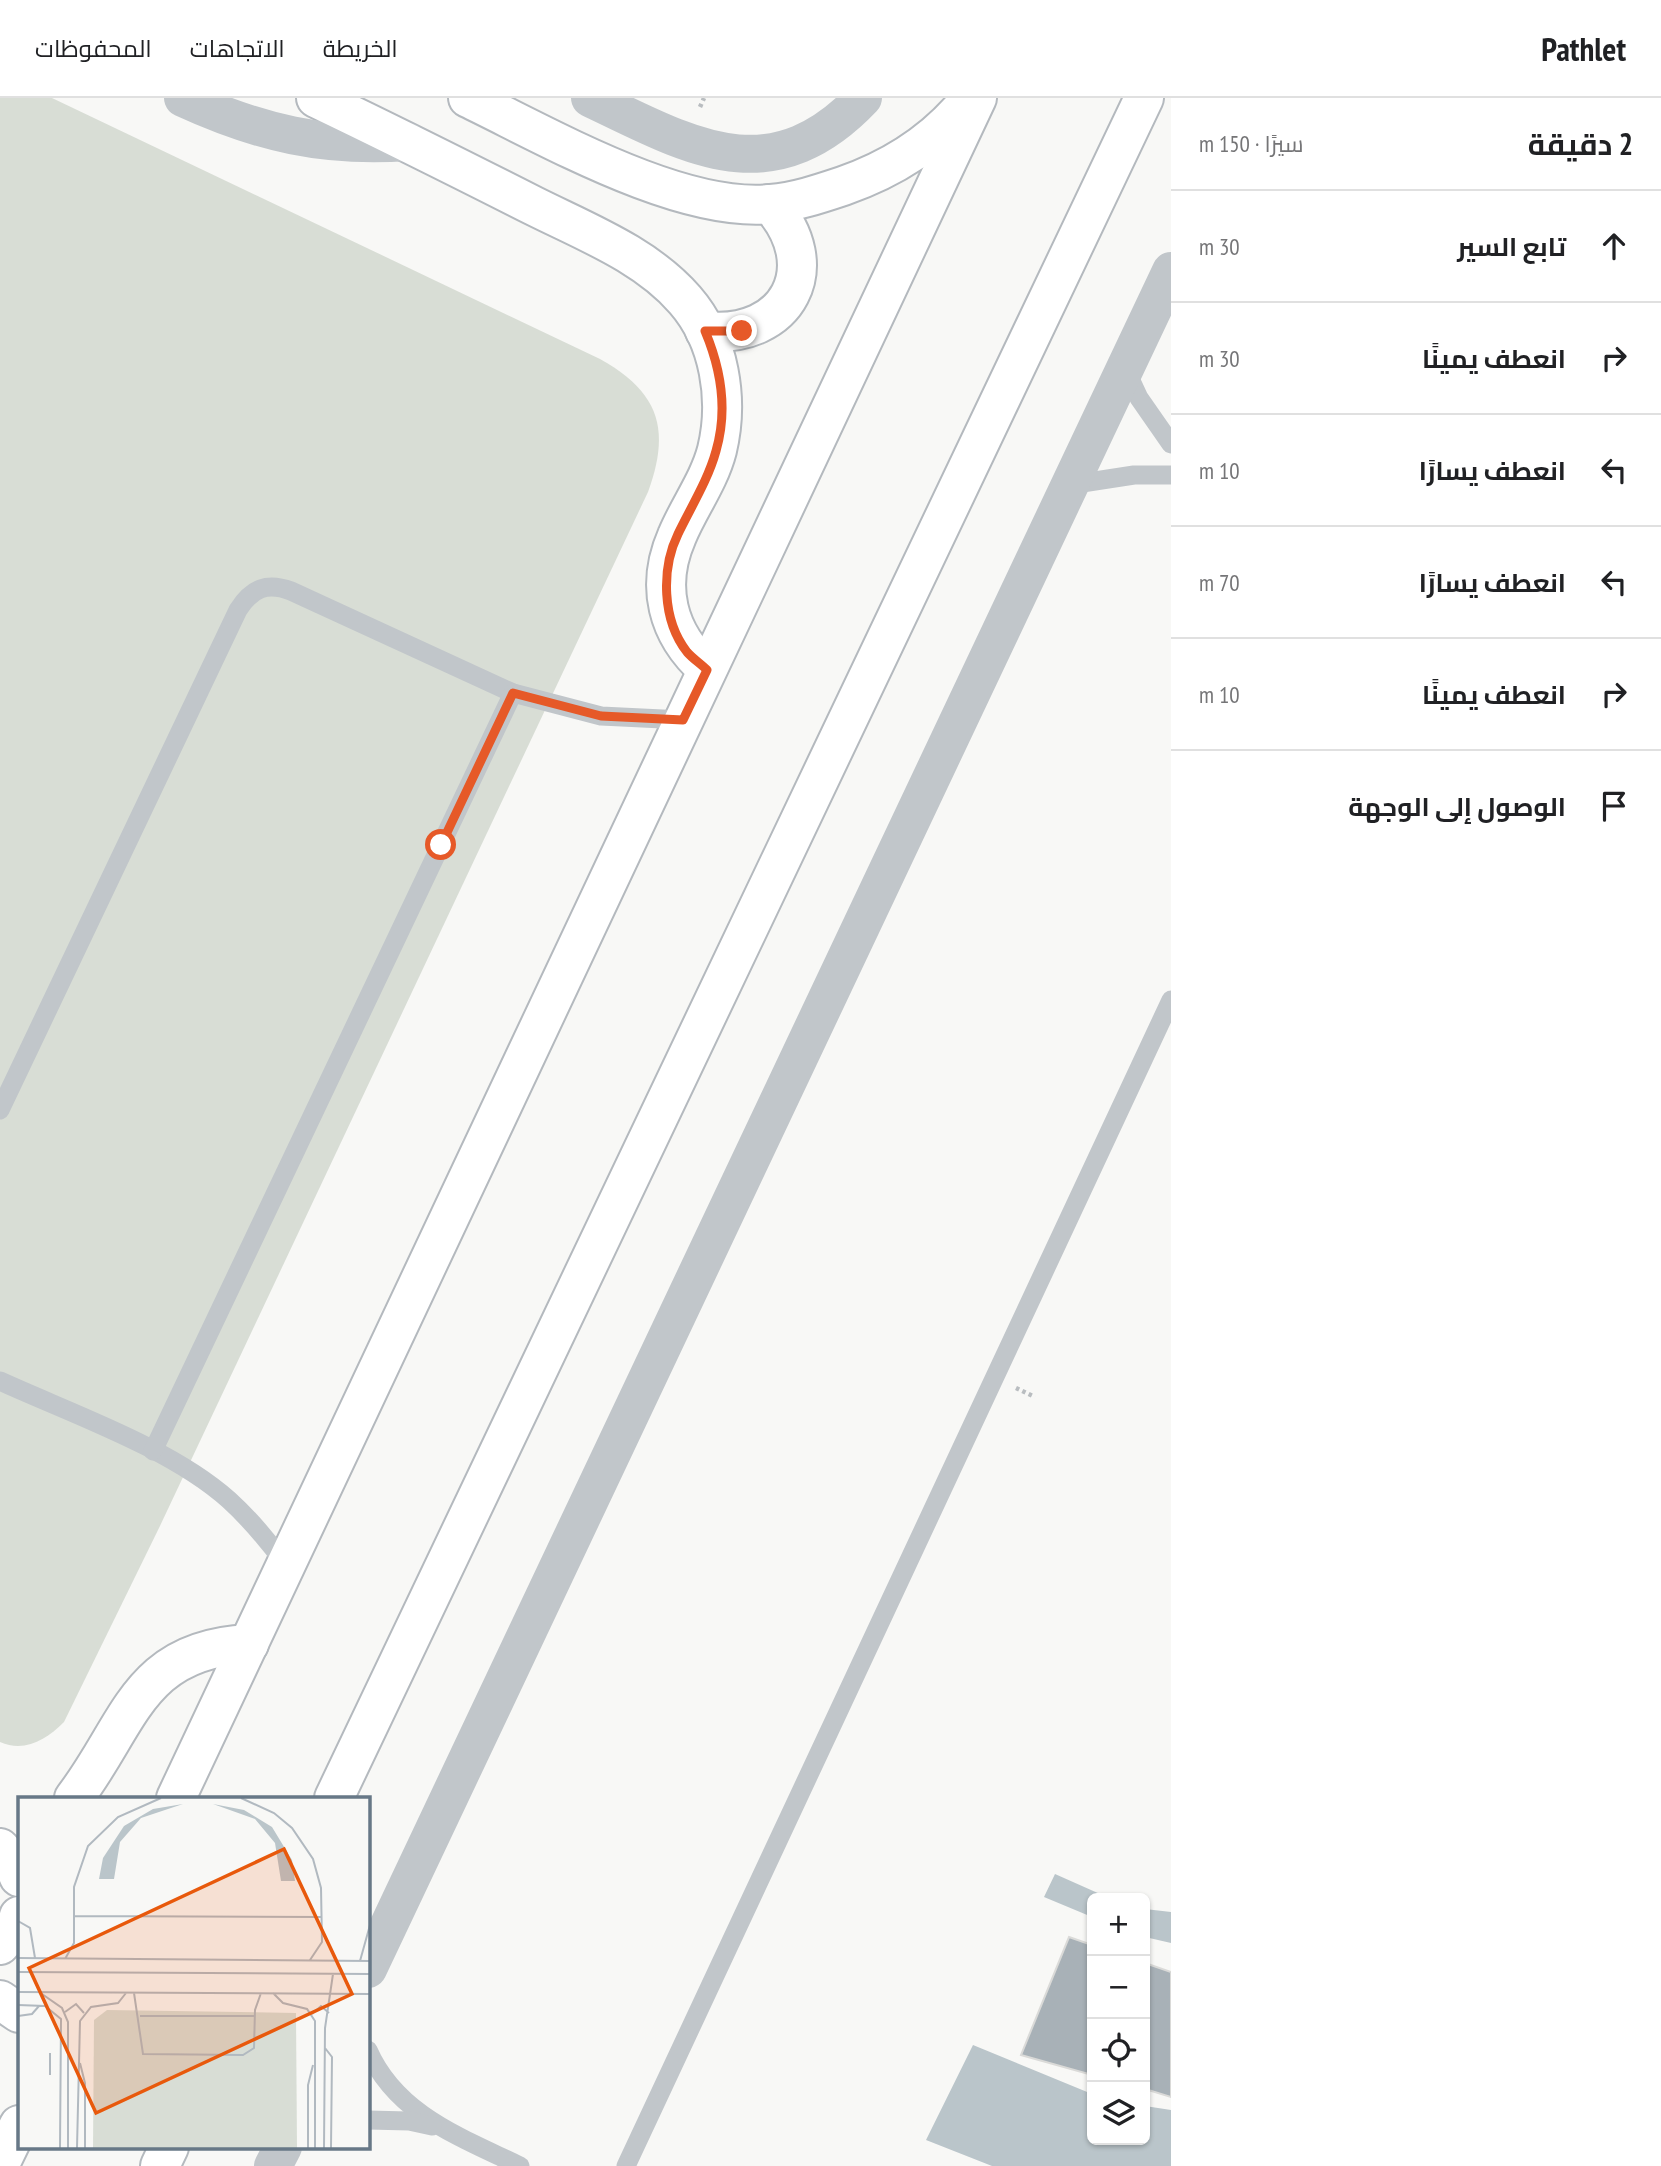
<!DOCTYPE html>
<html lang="ar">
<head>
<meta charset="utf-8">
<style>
	:root { --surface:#fff; --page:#f6f6f6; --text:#202124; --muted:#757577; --line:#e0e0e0 }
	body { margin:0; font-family:"PT Sans Narrow",Cairo,sans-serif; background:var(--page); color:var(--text); direction:rtl }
	.controls { position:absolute; right:21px; bottom:21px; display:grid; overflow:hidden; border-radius:10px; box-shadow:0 2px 5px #0004 }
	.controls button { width:63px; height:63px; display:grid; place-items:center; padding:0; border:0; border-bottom:2px solid var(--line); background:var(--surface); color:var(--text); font:35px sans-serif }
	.stop { position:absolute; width:21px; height:21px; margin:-16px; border:5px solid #e65928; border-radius:50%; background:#fff }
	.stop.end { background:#e65928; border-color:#fff; box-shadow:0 2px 7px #0008 }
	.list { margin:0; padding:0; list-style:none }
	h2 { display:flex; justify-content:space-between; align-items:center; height:91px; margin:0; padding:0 28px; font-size:30px }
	h2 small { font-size:23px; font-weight:400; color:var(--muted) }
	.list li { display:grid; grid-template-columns:46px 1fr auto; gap:21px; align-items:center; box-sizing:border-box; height:112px; padding:0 28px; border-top:2px solid var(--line) }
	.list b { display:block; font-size:26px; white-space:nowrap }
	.list em { font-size:23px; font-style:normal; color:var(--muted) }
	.icon { flex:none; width:38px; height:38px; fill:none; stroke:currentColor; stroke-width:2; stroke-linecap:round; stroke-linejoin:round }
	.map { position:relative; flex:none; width:1171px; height:2068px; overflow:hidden; direction:ltr }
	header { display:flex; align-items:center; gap:42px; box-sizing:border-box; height:98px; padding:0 35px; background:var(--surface); border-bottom:2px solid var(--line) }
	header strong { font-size:33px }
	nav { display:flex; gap:38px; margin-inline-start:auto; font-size:24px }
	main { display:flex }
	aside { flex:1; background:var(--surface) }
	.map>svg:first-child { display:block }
	.green { fill:#d8ddd5 }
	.water { fill:#bac5ca }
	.building { fill:#a8b1b7; stroke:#dadad8; stroke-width:2 }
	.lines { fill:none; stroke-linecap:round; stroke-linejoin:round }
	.secondary-casing { stroke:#b4b9be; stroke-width:42 }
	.path { stroke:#b9bdc0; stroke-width:4.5; stroke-dasharray:3.5 3.5; stroke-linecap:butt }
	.lane { stroke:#c1c6ca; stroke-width:19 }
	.street { stroke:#c1c6ca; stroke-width:38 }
	.secondary { stroke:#fff; stroke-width:38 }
	.route { stroke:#e65928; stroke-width:9 }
	.inset-road { fill:none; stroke:#b1b9c0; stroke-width:2 }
	.view { fill:#e8590c; fill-opacity:0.15; stroke:#e8590c; stroke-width:3.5 }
	.inset-edge { fill:none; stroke:#677887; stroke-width:3.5 }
</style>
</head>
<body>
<header>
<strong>Pathlet</strong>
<nav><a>الخريطة</a><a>الاتجاهات</a><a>المحفوظات</a></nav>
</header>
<main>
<aside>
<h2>2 دقيقة<small>سيرًا · 150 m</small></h2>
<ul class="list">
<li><svg class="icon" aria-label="ahead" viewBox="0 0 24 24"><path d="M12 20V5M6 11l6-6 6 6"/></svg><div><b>تابع السير</b></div><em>30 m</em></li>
<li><svg class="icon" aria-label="right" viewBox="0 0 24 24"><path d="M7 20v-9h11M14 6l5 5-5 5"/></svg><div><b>انعطف يمينًا</b></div><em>30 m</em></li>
<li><svg class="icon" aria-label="left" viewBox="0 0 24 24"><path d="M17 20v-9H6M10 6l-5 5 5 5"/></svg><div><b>انعطف يسارًا</b></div><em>10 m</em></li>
<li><svg class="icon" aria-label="left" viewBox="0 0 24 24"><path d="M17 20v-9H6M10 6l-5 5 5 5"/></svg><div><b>انعطف يسارًا</b></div><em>70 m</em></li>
<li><svg class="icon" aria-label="right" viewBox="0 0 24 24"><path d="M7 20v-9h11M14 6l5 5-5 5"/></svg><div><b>انعطف يمينًا</b></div><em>10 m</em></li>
<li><svg class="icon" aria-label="arrive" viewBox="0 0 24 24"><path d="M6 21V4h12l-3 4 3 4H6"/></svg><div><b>الوصول إلى الوجهة</b></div></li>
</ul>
</aside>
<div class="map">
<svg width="1171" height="2068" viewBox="0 0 1171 2068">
	<rect width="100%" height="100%" fill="#f8f8f6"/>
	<path class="green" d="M0,0h52l548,261c59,33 71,70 48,133l-489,1036 -95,194c-17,17 -39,31 -64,20z"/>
	<g class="water">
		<polygon points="1055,1776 1109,1800 1092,1800 1092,1819 1044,1799"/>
		<polygon points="1145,1811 1171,1814 1171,1845 1145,1839"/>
		<polygon points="973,1947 1092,1996 1092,2042 1145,2042 1145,2008 1171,2012 1171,2068 992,2068 926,2042"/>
	</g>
	<g class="building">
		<polygon points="1069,1839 1092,1847 1092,1977 1021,1957"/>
		<polygon points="1145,1865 1171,1874 1171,1999 1145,1991"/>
	</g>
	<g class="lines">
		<g class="secondary-casing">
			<g id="secondary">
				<path d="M316,0c73,35 145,71 218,108 52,26 112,49 151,94 35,40 44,100 32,150 -8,31 -28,57 -40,86 -22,50 -10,98 30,133"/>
				<path d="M468,0c81,39 212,115 303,106 24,-2 48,-10 72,-18 46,-16 90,-43 122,-81"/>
				<path d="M705,233c83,9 122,-65 65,-127"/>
				<path d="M74,1700c56,-73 63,-149 175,-154"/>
				<polyline points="176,1700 977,0"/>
				<polyline points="334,1700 1144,0"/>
				<polyline points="0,1750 13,1765 19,1779"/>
				<polyline points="0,1847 16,1828 19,1818"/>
				<polyline points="0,1902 19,1915"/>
				<polyline points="0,2066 19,2027"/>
				<polyline points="160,2068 169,2049"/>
			</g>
		</g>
		<g class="path">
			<polyline points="700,9 704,0"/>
			<polyline points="1016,1290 1035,1299"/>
		</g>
		<g class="lane">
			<polyline points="1125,270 1139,300 1171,346"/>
			<polyline points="1069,387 1134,377 1171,377"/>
			<path d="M0,1012l238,-500c14,-22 29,-28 53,-19l222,102 88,23 82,4"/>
			<path d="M0,1283c72,33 171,67 229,119 22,20 40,42 57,65"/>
			<polyline points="153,1353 513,595"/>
			<path d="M368,1952c28,64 92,87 152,116"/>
			<polyline points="368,2022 409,2023 432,2028"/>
			<polyline points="626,2068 1171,902"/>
		</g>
		<g class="street">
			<path d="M183,0c76,35 141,50 225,44"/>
			<path d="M590,0c100,48 181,97 273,0"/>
			<polyline points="368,1871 1171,173"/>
			<polyline points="273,2068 283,2049"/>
		</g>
		<use href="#secondary" class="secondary"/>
	</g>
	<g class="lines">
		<path class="route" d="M441,747l72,-152 88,23 82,4 24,-50c-6,-6 -15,-12 -20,-18 -25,-32 -26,-83 -9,-118 13,-27 30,-54 38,-83 12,-41 5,-82 -11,-120h37"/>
	</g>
	<g transform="translate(18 1699)">
		<rect width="352" height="352" fill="#f8f8f6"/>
		<path d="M89,213l189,3 1,135h-204l1,-128z" fill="#d8ddd5"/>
		<path d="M165,7l-42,14 -21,24 -6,37h-15l4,-21 21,-32 29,-17zM195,7l31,6 28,17 20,33 3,21h-14l-6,-38 -20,-24z" fill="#bac5ca"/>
		<path class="inset-road" d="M223,1l33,15 18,15 21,31 8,29 1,54 -12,18M56,119l248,1M0,124l12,7 5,30M0,161l352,3M47,162l9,-16v-56l14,-41 30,-29 43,-19M342,164l10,-36M0,175l352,2M0,195l352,2M116,196l9,61 100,1 11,-7 1,-38 6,-17M255,196l10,10 24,6 8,12v127M24,197l20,14 6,14v126M0,208l27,1 16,13 -1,129M47,215l11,-8 8,9M294,217l9,-8 8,7M0,219l14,-2 7,-8M122,219h115M307,251l7,9 -1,91M32,256v22M62,266l5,20v65M59,351l3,-127 11,-14 27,-4 8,-10M290,351v-63l5,-20M306,351l1,-120 8,-54"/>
		<path class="view" d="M266,52l68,145 -256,119 -67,-145z"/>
		<rect width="352" height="352" class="inset-edge"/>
	</g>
</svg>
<div class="controls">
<button>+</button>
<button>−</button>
<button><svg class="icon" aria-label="locate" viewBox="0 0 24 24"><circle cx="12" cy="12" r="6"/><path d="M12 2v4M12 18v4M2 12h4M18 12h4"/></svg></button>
<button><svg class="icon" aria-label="layers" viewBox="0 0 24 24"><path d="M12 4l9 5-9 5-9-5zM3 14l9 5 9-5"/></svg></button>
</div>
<div class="stop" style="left:441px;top:747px"></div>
<div class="stop end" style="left:742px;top:233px"></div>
</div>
</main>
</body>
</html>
